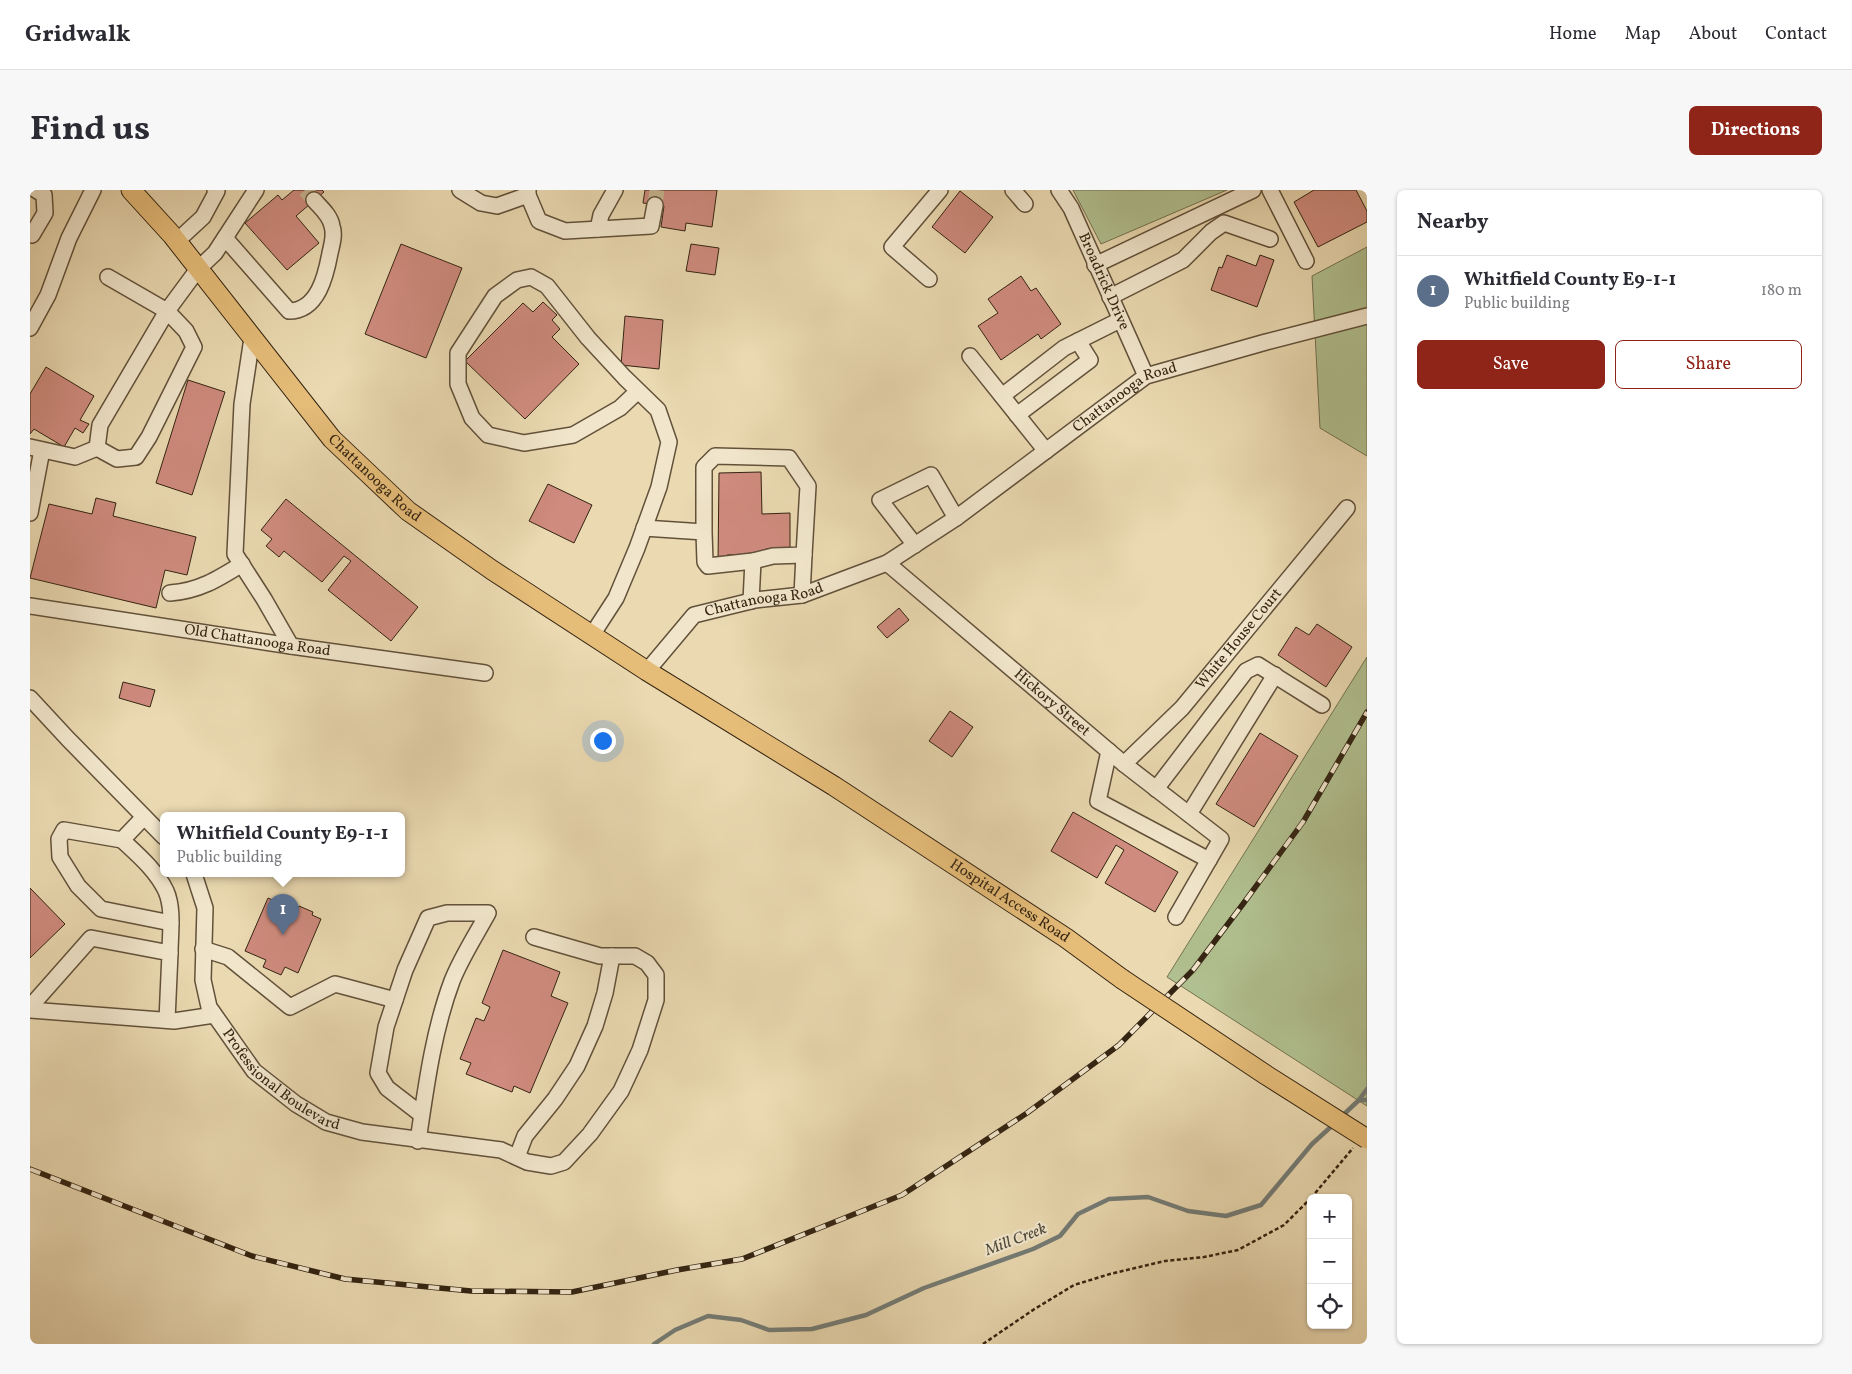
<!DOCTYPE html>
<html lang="en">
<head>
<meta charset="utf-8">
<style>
	:root { --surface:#fff; --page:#f7f7f7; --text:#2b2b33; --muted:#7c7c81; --line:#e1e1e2; --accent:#8f2418 }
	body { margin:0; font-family:Vollkorn,serif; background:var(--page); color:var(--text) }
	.controls { position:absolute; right:15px; bottom:15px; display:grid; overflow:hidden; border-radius:8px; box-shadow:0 1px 4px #0004 }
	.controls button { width:45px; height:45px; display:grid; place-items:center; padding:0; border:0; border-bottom:1px solid var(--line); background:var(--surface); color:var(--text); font:25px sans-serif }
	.you { position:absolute; left:572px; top:550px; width:18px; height:18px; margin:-12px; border:4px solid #fff; border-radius:50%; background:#1a73e8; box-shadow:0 0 0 8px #1a73e833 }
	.badge { display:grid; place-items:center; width:32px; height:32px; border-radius:50%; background:var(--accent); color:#fff; font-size:16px; font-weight:700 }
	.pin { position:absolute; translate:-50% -41px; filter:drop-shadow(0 1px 2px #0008) }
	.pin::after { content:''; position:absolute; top:26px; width:18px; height:15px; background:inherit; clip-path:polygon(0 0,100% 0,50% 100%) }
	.popup { position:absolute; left:130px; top:622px; width:245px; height:65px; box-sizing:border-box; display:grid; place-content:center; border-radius:8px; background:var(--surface); filter:drop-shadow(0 1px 4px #0005); font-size:16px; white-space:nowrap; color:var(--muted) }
	.popup b { font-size:19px; color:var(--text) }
	.popup::after { content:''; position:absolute; left:50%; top:100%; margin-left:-10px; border:10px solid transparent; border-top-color:var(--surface) }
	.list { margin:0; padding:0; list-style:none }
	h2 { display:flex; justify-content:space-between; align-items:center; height:65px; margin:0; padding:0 20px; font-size:21px }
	h2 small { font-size:16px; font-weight:400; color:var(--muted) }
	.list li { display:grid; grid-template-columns:32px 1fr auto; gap:15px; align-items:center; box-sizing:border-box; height:70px; padding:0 20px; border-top:1px solid var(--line) }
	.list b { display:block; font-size:19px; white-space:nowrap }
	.list p { margin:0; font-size:16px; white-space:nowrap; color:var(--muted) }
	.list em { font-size:16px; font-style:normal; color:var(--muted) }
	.actions { display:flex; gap:10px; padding:15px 20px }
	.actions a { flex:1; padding:11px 0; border:1px solid var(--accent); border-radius:8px; text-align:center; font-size:18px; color:var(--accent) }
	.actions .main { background:var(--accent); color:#fff }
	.icon { flex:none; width:28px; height:28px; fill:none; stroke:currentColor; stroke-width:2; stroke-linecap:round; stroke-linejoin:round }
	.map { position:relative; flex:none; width:1337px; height:1154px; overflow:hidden; border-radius:8px }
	header { display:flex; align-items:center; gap:30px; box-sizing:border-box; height:70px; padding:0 25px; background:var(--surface); border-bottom:1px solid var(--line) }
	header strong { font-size:24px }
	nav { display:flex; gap:28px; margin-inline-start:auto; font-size:18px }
	.intro { display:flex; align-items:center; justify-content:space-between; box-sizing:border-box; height:120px; padding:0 30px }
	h1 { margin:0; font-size:35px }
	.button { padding:12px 22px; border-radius:8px; background:var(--accent); color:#fff; font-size:18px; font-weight:700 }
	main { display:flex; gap:30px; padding:0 30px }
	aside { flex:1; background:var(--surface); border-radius:8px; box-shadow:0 1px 4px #0004 }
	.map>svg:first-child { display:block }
	.green { fill:#b1c090; stroke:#727251 }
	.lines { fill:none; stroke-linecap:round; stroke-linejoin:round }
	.stream { stroke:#747c76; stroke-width:4.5 }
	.building { fill:#cf8b7e; stroke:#342412 }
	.minor-tunnel { stroke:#c6b591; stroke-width:15; stroke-dasharray:15 8; stroke-linecap:butt }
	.minor-casing { stroke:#62513a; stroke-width:18 }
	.major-casing { stroke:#342412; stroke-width:21 }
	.path { stroke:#342412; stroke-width:2.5; stroke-dasharray:4 2.5; stroke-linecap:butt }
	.minor { stroke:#f1e6cc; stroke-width:15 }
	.major { stroke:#e5bc78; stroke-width:19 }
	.rail-casing { stroke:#342412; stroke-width:5.5 }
	.rail { stroke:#f1e6cc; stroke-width:4; stroke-dasharray:11; stroke-linecap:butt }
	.major-bridge-casing { stroke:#342412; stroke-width:21; stroke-linecap:butt }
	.major-bridge { stroke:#e5bc78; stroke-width:19 }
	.labels { text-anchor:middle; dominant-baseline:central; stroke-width:4.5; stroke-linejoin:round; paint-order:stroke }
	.street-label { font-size:15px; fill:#342412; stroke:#f1e6cc }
	.water-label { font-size:16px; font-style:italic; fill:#4e493c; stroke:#f1e6cc }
</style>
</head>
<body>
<header>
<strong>Gridwalk</strong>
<nav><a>Home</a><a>Map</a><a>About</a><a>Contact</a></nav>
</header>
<div class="intro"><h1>Find us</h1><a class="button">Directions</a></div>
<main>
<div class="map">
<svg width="1337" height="1154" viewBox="0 0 1337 1154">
	<rect width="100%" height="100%" fill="#ead9b1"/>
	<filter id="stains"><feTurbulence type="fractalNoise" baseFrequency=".004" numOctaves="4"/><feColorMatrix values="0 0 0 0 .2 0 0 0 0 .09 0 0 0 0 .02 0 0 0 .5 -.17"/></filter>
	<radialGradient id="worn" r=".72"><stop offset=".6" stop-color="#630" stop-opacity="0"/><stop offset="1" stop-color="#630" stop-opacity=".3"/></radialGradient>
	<g class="green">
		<polygon points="1043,0 1197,0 1071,54"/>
		<polygon points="1337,57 1337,266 1290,238 1282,86"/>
		<polygon points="1337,467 1337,916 1137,787"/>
	</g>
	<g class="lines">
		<g class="stream">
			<polyline points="1329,910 1337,910"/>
			<polyline points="1311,927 1329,910 1337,899"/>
			<polyline points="624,1154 645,1140 678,1126 711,1130 739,1140 782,1139 836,1125 894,1098 1003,1059 1030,1046 1048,1024 1079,1009 1118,1007 1158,1021 1196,1026 1231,1015 1282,954 1304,934"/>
		</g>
	</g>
	<g class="building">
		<polygon points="264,0 292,0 294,2 266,26 289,53 257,80 215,33 248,5 252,10"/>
		<polygon points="615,0 687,0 682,37 656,33 655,41 631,37 634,16 613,13"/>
		<polygon points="1284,0 1326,0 1337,21 1337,32 1288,57 1264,12"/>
		<polygon points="930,1 963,27 935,63 902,37"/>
		<polygon points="371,54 432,78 396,168 335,144"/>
		<polygon points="661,54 689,58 685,85 656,81"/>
		<polygon points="1197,65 1226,76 1230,65 1244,70 1227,117 1181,100 1189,77 1192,78"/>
		<polygon points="991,86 1001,101 1006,98 1031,134 1011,149 1008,144 971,170 948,136 968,123 958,109"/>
		<polygon points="513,112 527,125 522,130 530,139 522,147 549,174 495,229 435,171 493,113 503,122"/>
		<polygon points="595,126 633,130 629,179 591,175"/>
		<polygon points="16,177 64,206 50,230 59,234 53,243 45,238 34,257 4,239 0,244 0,204"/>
		<polygon points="158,190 195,202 162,305 126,293"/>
		<polygon points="731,282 732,324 760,323 760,359 736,359 736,364 697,365 697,374 688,374 689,283"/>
		<polygon points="518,294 562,315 544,353 499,331"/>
		<polygon points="66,308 86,313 83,326 166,347 157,385 135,380 126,418 0,388 19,314 62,324"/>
		<polygon points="256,309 388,417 361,451 298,400 321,371 314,366 292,392 254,361 249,367 236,356 242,349 231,340"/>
		<polygon points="869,418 879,430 857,448 847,437"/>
		<polygon points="1287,434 1322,457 1296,497 1248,465 1266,437 1279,445"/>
		<polygon points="93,492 125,500 120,517 89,508"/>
		<polygon points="920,521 943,537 922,567 899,551"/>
		<polygon points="1230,543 1268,566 1224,637 1186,614"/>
		<polygon points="1043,622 1148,682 1125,722 1075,693 1094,660 1086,655 1067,688 1021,661"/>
		<polygon points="0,698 35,734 0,768"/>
		<polygon points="238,708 267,721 269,716 283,722 282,725 291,729 268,783 255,777 251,785 233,777 236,770 215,761"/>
		<polygon points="473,760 530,782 521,806 538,813 500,903 484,896 482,902 436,884 441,873 430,869 446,828 454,831 460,817 452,813"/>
	</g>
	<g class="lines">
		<g class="minor-tunnel">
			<polyline points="275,0 284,10"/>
			<polyline points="625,15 627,0"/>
		</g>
		<g class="minor-casing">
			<g id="minor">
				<polyline points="430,0 451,13 467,16 498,5"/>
				<polyline points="498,0 498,5 509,31 535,41 621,36 625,15"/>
				<polyline points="983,0 995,14"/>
				<path id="s1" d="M1029,0l12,18 75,168"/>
				<polyline points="1240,0 1276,71"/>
				<polyline points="568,39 571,25 585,0"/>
				<polyline points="2,45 15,23 14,5 6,0"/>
				<path d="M195,48l64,73c29,0 37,-36 41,-58 2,-9 5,-18 2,-27 -2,-11 -11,-18 -18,-26"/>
				<polyline points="147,51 173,27 187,1 185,0"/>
				<polyline points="1065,75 1223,0"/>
				<polyline points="78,87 137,121 156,141 164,157 119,247 106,267 87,269 67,258 70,235 137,121 168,79 185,63 226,0"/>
				<polyline points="899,89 862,57 910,0"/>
				<polyline points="1080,107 1153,70 1181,42 1194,33 1240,49"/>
				<polyline points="0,138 18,105 39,48 63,0"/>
				<polyline points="222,148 212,214 205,364 234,409 261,456"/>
				<polyline points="940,166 1016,261"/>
				<polyline points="972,206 1034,158 1090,130"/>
				<polyline points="987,225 1060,170 1048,151"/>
				<polyline points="0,257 45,267 67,258"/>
				<polyline points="0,323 12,260"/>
				<polyline points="614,338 674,342 675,372 678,376 723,371 743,366 774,365 778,296 759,268 685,266 674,277 674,342"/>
				<polyline points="885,355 850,310 901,285 926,328"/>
				<path id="s2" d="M857,373l237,201 97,75 -45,78"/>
				<path d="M140,403c29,-2 48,-14 72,-29"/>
				<polyline points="772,405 774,365"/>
				<polyline points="721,411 723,371"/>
				<path id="s3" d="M0,416l261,40 194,27"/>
				<polyline points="562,445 586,408 607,358 629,297 639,252 628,220 595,188 558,148 517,96 501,87 487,90 465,106 428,163 428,194 442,228 458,245 494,253 543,245 590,218 608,201"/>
				<path id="s4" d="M617,481l47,-56 61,-15 47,-5 85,-32 69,-45 190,-142 120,-34 101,-26"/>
				<polyline points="0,508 38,549 134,647"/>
				<polyline points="1079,561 1068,611 1179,670"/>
				<path id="s5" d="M1094,574l58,-56 165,-200"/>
				<polyline points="1126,599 1216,481 1228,475 1292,515"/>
				<polyline points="1159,624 1245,485"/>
				<path d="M114,627l-22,23c16,15 34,30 44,51 8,18 4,43 4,62"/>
				<polyline points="92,650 34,640 29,649 30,667 48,696 71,719 141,733"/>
				<path id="s6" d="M164,684l11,34 -2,72 6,27 45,64 42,33 30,18 36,10 139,18 26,12 24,4 13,-4 26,-28 31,-43 19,-41 16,-50v-25l-9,-12 -12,-7h-35l-66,-19"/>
				<polyline points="173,759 198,767 260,817 305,794 365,810"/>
				<polyline points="0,817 61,748 140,763 137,830"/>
				<polyline points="0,820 144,831 184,825"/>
				<path d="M388,951c8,-54 15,-109 34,-160 9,-23 24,-46 36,-68h-41l-19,5 -23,52 -19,57 -8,46 9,15 35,27"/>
				<polyline points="487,967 495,946 525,909 547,876 565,836 575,803 582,766"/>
			</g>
		</g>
		<g class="major-casing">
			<g id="major">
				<path id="s7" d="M101,0l41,45 160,204 76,72 84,59 155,101 187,115 232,152 56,41"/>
			</g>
		</g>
		<g class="path">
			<polyline points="1281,1008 1323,958"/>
			<polyline points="953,1154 1003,1120 1044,1095 1080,1084 1135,1071 1174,1067 1208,1060 1254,1035 1281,1008"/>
		</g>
		<use href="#minor" class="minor"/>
		<use href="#major" class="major"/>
		<g class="rail-casing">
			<polyline id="rail" points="0,979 222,1066 315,1089 441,1101 542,1102 647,1080 712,1069 872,1005 997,923 1089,855 1163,780 1213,714 1273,632 1337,522"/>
		</g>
		<use href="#rail" class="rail"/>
		<g class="major-bridge-casing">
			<polyline id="major-bridge" points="1092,789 1236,885 1337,949"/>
		</g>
		<use href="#major-bridge" class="major-bridge"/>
	</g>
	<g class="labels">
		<g class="street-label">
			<text stroke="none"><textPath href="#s1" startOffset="102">Broadrick Drive</textPath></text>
			<text stroke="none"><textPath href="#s4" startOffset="565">Chattanooga Road</textPath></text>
			<text stroke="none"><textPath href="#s7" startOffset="378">Chattanooga Road</textPath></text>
			<text stroke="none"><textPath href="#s4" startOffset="145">Chattanooga Road</textPath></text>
			<text stroke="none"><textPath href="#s5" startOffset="170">White House Court</textPath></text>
			<text stroke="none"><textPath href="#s3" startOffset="230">Old Chattanooga Road</textPath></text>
			<text stroke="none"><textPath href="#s2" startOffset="216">Hickory Street</textPath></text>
			<text stroke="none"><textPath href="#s7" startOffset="1142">Hospital Access Road</textPath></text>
			<text stroke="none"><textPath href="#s6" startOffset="240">Professional Boulevard</textPath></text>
		</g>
		<g class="water-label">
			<text transform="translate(986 1050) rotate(-21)">Mill Creek</text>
		</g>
	</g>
	<rect width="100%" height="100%" filter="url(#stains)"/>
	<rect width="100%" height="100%" fill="url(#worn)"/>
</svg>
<div class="controls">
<button>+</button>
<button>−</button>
<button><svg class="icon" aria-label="locate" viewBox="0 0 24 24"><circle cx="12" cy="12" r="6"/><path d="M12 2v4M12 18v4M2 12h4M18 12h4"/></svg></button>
</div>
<div class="you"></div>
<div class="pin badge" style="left:253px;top:745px;background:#5c6f8a">1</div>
<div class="popup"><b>Whitfield County E9-1-1</b>Public building</div>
</div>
<aside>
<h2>Nearby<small></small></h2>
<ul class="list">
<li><span class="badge" style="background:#5c6f8a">1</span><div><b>Whitfield County E9-1-1</b><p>Public building</p></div><em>180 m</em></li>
</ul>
<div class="actions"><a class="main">Save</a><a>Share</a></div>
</aside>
</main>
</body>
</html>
